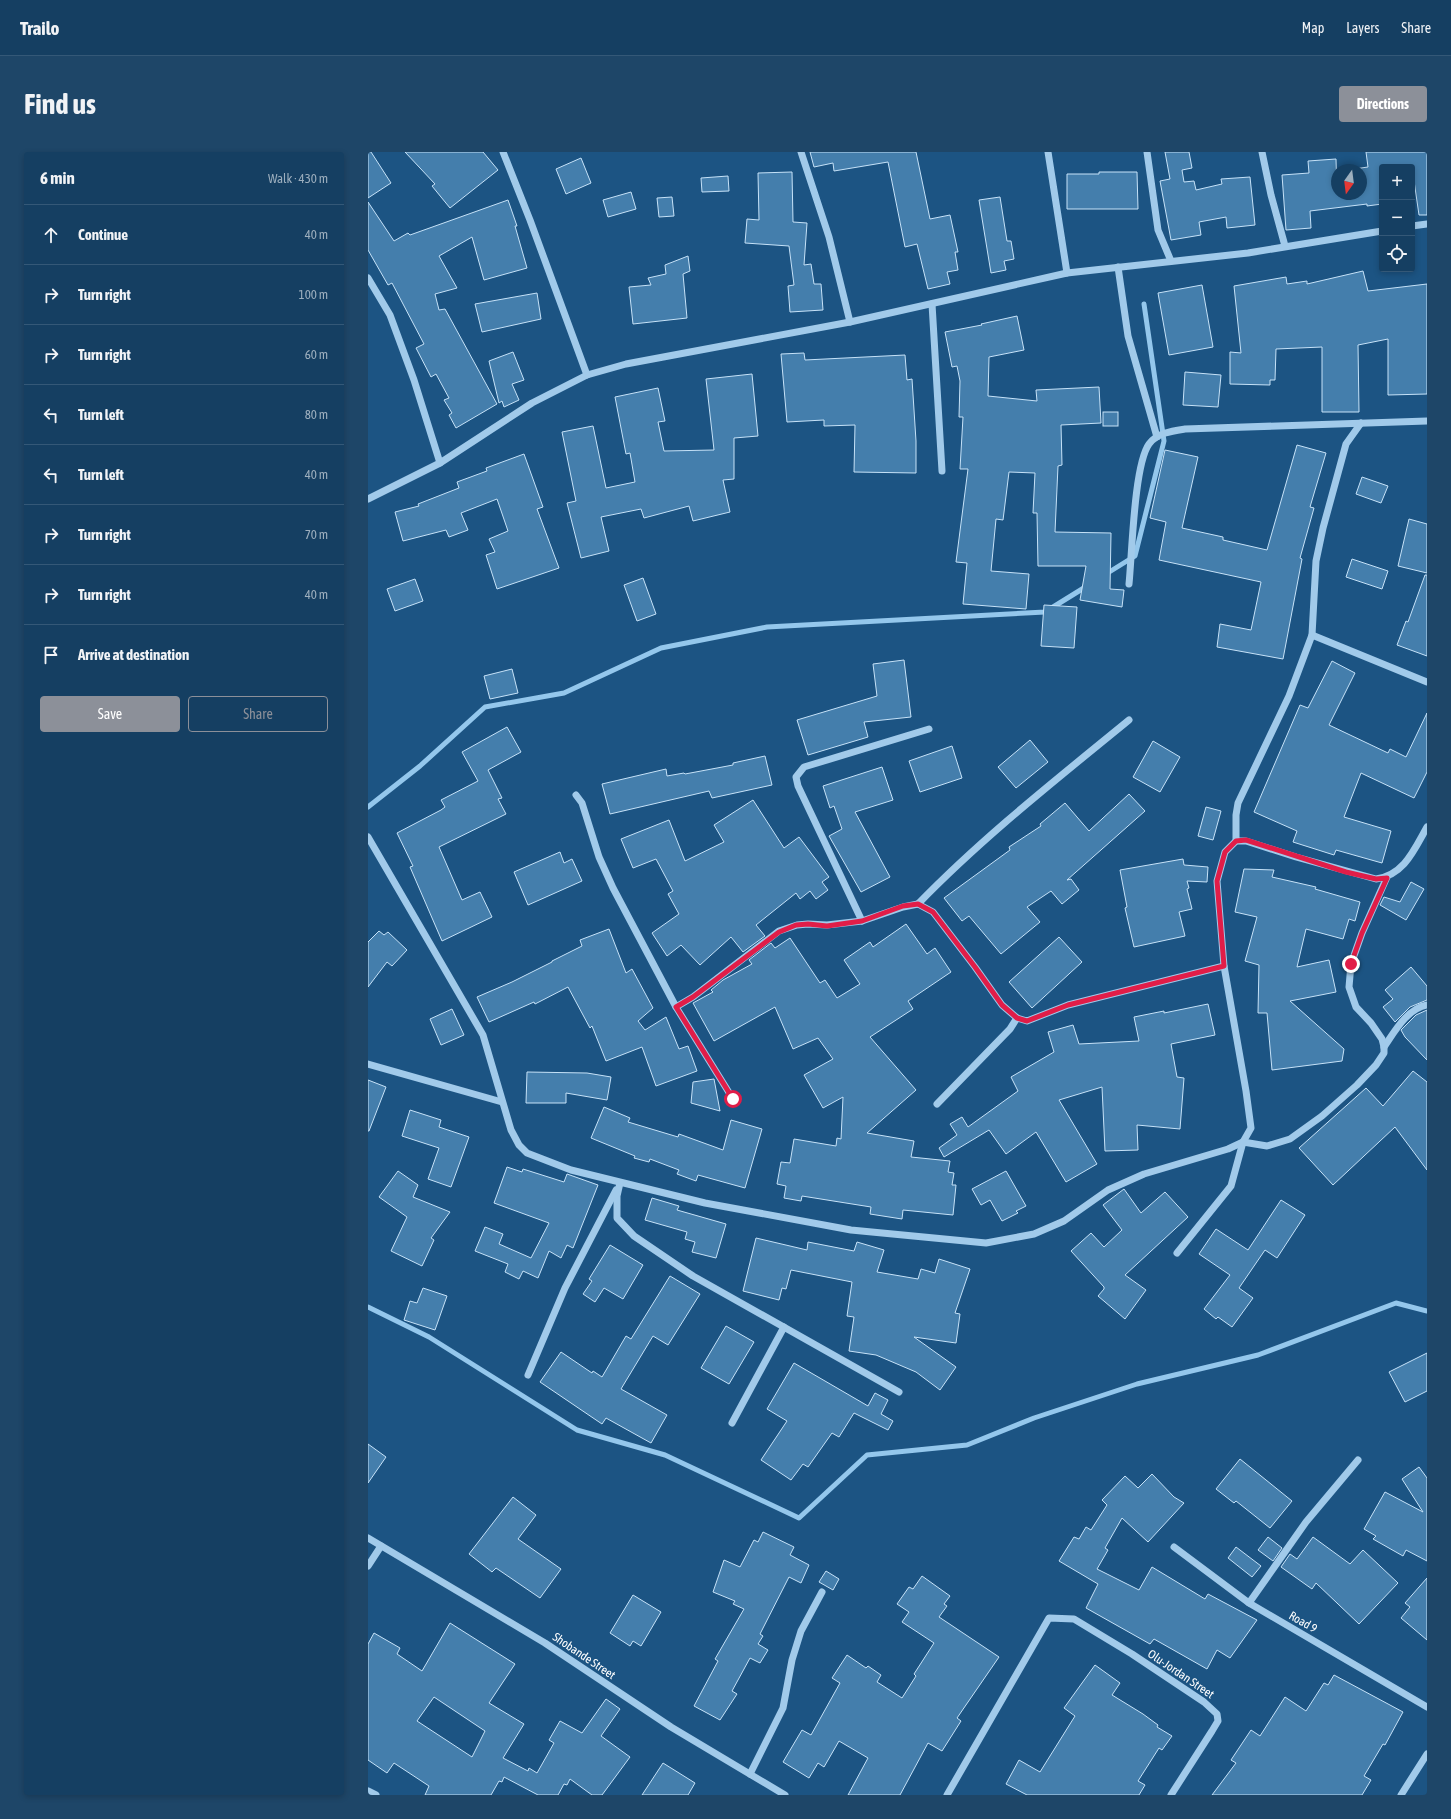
<!DOCTYPE html>
<html lang="en">
<head>
<meta charset="utf-8">
<style>
	:root { --surface:#153f62; --page:#1e4668; --text:#f1f3f6; --muted:#9dafbe; --line:#345877; --accent:#8c9099 }
	body { margin:0; font-family:"Asap Condensed",sans-serif; background:var(--page); color:var(--text) }
	.controls { position:absolute; right:12px; top:12px; display:grid; overflow:hidden; border-radius:4px; box-shadow:0 2px 6px #0003 }
	.controls button { width:36px; height:36px; display:grid; place-items:center; padding:0; border:0; border-bottom:1px solid var(--line); background:var(--surface); color:var(--text); font:20px sans-serif }
	.compass { position:absolute; left:963px; top:12px; width:36px; height:36px; border-radius:50%; background:var(--surface); box-shadow:0 2px 6px #0003; rotate:194deg }
	.stop { position:absolute; width:12px; height:12px; margin:-9px; border:3px solid #e11d48; border-radius:50%; background:#fff }
	.stop.end { background:#e11d48; border-color:#fff; box-shadow:0 1px 4px #0008 }
	.list { margin:0; padding:0; list-style:none }
	h2 { display:flex; justify-content:space-between; align-items:center; height:52px; margin:0; padding:0 16px; font-size:17px }
	h2 small { font-size:13px; font-weight:400; color:var(--muted) }
	.list li { display:grid; grid-template-columns:26px 1fr auto; gap:12px; align-items:center; box-sizing:border-box; height:60px; padding:0 16px; border-top:1px solid var(--line) }
	.list b { display:block; font-size:15px; white-space:nowrap }
	.list em { font-size:13px; font-style:normal; color:var(--muted) }
	.actions { display:flex; gap:8px; padding:12px 16px }
	.actions a { flex:1; padding:9px 0; border:1px solid var(--accent); border-radius:4px; text-align:center; font-size:14px; color:var(--accent) }
	.actions .main { background:var(--accent); color:#fff }
	.icon { flex:none; width:22px; height:22px; fill:none; stroke:currentColor; stroke-width:2; stroke-linecap:round; stroke-linejoin:round }
	.map { position:relative; flex:none; width:1059px; height:1643px; overflow:hidden; border-radius:4px }
	header { display:flex; align-items:center; gap:24px; box-sizing:border-box; height:56px; padding:0 20px; background:var(--surface); border-bottom:1px solid var(--line) }
	header strong { font-size:19px }
	nav { display:flex; gap:22px; margin-inline-start:auto; font-size:14px }
	.intro { display:flex; align-items:center; justify-content:space-between; box-sizing:border-box; height:96px; padding:0 24px }
	h1 { margin:0; font-size:28px }
	.button { padding:10px 18px; border-radius:4px; background:var(--accent); color:#fff; font-size:14px; font-weight:700 }
	main { display:flex; gap:24px; padding:0 24px }
	aside { flex:1; background:var(--surface); border-radius:4px; box-shadow:0 2px 6px #0003 }
	.map>svg:first-child { display:block }
	.lines { fill:none; stroke-linecap:round; stroke-linejoin:round }
	.stream { stroke:#94c7ec; stroke-width:5 }
	.building { fill:#447eac; stroke:#c6e2f8; fill-rule:evenodd }
	.minor { stroke:#a1caea; stroke-width:7 }
	.route { stroke:#e11d48; stroke-width:5 }
	.labels { text-anchor:middle; dominant-baseline:central; stroke-width:3; stroke-linejoin:round; paint-order:stroke }
	.street-label { font-size:12px; fill:#fff; stroke:#1c5483 }
</style>
</head>
<body>
<header>
<strong>Trailo</strong>
<nav><a>Map</a><a>Layers</a><a>Share</a></nav>
</header>
<div class="intro"><h1>Find us</h1><a class="button">Directions</a></div>
<main>
<aside>
<h2>6 min<small>Walk · 430 m</small></h2>
<ul class="list">
<li><svg class="icon" aria-label="ahead" viewBox="0 0 24 24"><path d="M12 20V5M6 11l6-6 6 6"/></svg><div><b>Continue</b></div><em>40 m</em></li>
<li><svg class="icon" aria-label="right" viewBox="0 0 24 24"><path d="M7 20v-9h11M14 6l5 5-5 5"/></svg><div><b>Turn right</b></div><em>100 m</em></li>
<li><svg class="icon" aria-label="right" viewBox="0 0 24 24"><path d="M7 20v-9h11M14 6l5 5-5 5"/></svg><div><b>Turn right</b></div><em>60 m</em></li>
<li><svg class="icon" aria-label="left" viewBox="0 0 24 24"><path d="M17 20v-9H6M10 6l-5 5 5 5"/></svg><div><b>Turn left</b></div><em>80 m</em></li>
<li><svg class="icon" aria-label="left" viewBox="0 0 24 24"><path d="M17 20v-9H6M10 6l-5 5 5 5"/></svg><div><b>Turn left</b></div><em>40 m</em></li>
<li><svg class="icon" aria-label="right" viewBox="0 0 24 24"><path d="M7 20v-9h11M14 6l5 5-5 5"/></svg><div><b>Turn right</b></div><em>70 m</em></li>
<li><svg class="icon" aria-label="right" viewBox="0 0 24 24"><path d="M7 20v-9h11M14 6l5 5-5 5"/></svg><div><b>Turn right</b></div><em>40 m</em></li>
<li><svg class="icon" aria-label="arrive" viewBox="0 0 24 24"><path d="M6 21V4h12l-3 4 3 4H6"/></svg><div><b>Arrive at destination</b></div></li>
</ul>
<div class="actions"><a class="main">Save</a><a>Share</a></div>
</aside>
<div class="map">
<svg width="1059" height="1643" viewBox="0 0 1059 1643">
	<rect width="100%" height="100%" fill="#1c5483"/>
	<g class="lines">
		<g class="stream">
			<polyline points="738,422 767,404 796,289 776,152"/>
			<polyline points="0,655 52,614 117,555 196,541 293,496 399,475 677,460 719,434"/>
			<polyline points="0,1155 61,1185 209,1278 297,1303 431,1366 499,1303 599,1293 666,1266 769,1232 890,1203 1028,1151 1059,1159"/>
		</g>
	</g>
	<g class="building">
		<polygon points="0,0 3,0 23,31 0,46"/>
		<polygon points="37,0 115,0 130,18 82,56 64,34 67,32"/>
		<polygon points="442,0 548,0 562,67 582,63 590,100 587,100 590,118 579,120 582,132 560,137 549,92 537,95 520,10 466,19 465,11 446,15"/>
		<polygon points="797,0 821,0 824,16 814,18 816,30 826,29 828,38 854,32 853,27 882,25 887,73 859,76 858,65 831,70 833,83 803,88 792,29 802,27"/>
		<polygon points="998,0 1059,0 1059,63 1051,63 1044,15 1014,15 1014,52 999,54 999,52 942,59 943,76 918,78 914,23 941,21 940,9 968,7 969,42 993,42 993,18 979,18 1000,15"/>
		<polygon points="213,6 223,31 198,42 188,17"/>
		<polygon points="424,20 425,70 439,71 436,113 443,112 446,132 453,132 455,158 422,160 420,134 426,133 421,94 377,91 379,67 391,68 390,21"/>
		<polygon points="731,20 769,20 770,57 699,57 699,22 731,22"/>
		<polygon points="360,24 361,39 334,40 333,26"/>
		<polygon points="263,40 268,57 240,65 235,48"/>
		<polygon points="304,45 306,64 291,65 289,46"/>
		<polygon points="632,45 639,89 643,89 646,107 636,109 638,118 623,121 611,48"/>
		<polygon points="140,48 149,74 147,74 159,116 116,128 104,85 71,104 89,136 67,142 71,158 77,157 129,252 88,276 81,263 84,261 76,248 81,246 68,222 63,225 48,196 56,192 24,131 20,133 0,98 0,50 26,89 40,81 42,83"/>
		<polygon points="320,104 322,119 315,122 319,166 265,172 261,135 283,133 280,126 298,122 297,113"/>
		<polygon points="995,119 1000,139 1059,132 1059,242 1020,243 1020,187 990,193 991,260 954,260 954,195 908,197 907,228 902,228 902,233 862,232 862,200 873,201 866,134 918,125 919,132 939,129 939,132"/>
		<polygon points="834,133 845,195 801,203 790,141"/>
		<polygon points="169,141 173,167 114,180 107,152"/>
		<polygon points="649,164 656,198 621,205 620,244 669,249 668,238 731,235 733,271 693,273 694,313 690,314 687,380 743,381 742,437 756,438 754,455 712,448 718,414 670,414 669,361 665,361 667,321 641,320 635,368 628,367 623,419 661,422 658,457 595,452 599,411 588,410 600,317 592,317 595,265 591,265 592,229 589,214 584,215 577,180 614,173 613,172"/>
		<polygon points="145,200 156,228 144,232 151,248 136,255 134,249 131,251 121,209"/>
		<polygon points="436,201 437,208 537,203 539,228 544,227 548,289 548,321 486,320 487,273 456,274 456,268 419,270 413,202"/>
		<polygon points="817,220 853,223 850,255 815,253"/>
		<polygon points="384,222 390,284 366,286 366,327 355,328 362,360 325,369 321,354 276,366 273,357 233,365 241,399 213,406 199,351 208,349 194,280 225,274 238,336 267,330 262,301 258,302 247,245 290,236 297,269 290,270 296,299 346,298 338,227"/>
		<rect x="735" y="260" width="15" height="14"/>
		<polygon points="929,293 958,301 942,355 946,356 932,406 934,407 915,507 849,495 852,472 883,478 893,430 791,408 798,370 782,366 797,298 830,305 814,376 855,385 855,388 899,398"/>
		<polygon points="156,302 175,355 169,357 191,416 129,437 118,403 127,400 121,387 140,379 129,347 93,361 100,378 81,385 78,378 35,389 27,360 51,354 50,352 91,336 89,330 119,319 118,316"/>
		<polygon points="994,325 1020,334 1013,351 988,342"/>
		<polygon points="1041,367 1059,372 1059,421 1030,414"/>
		<polygon points="984,407 1020,419 1014,437 978,425"/>
		<polygon points="1057,423 1059,423 1059,504 1029,493 1038,469 1040,470"/>
		<polygon points="275,426 288,462 269,469 256,433"/>
		<polygon points="47,427 55,449 27,459 19,437"/>
		<polygon points="676,453 709,455 706,496 673,494"/>
		<polygon points="536,508 543,565 496,570 500,585 440,603 429,568 509,544 505,512"/>
		<polygon points="964,509 987,521 961,573 1020,601 1022,597 1038,605 1059,561 1059,620 1046,646 993,621 976,665 1023,679 1014,711 968,698 966,703 925,690 929,679 886,660 932,553 940,556"/>
		<polygon points="144,517 150,541 122,547 116,524"/>
		<polygon points="139,575 153,600 120,618 134,646 130,647 138,662 71,695 94,748 112,740 124,765 74,789 42,715 45,714 29,681 73,658 77,655 73,648 110,629 94,600"/>
		<polygon points="662,588 680,610 648,636 630,615"/>
		<polygon points="785,589 812,605 792,640 765,625"/>
		<polygon points="584,594 594,626 552,640 541,609"/>
		<polygon points="397,604 404,633 344,646 341,639 242,662 234,632 298,617 299,624 316,621 317,622 365,613 365,611"/>
		<polygon points="514,615 525,648 487,660 522,725 493,740 461,684 474,677 466,654 462,656 455,634"/>
		<polygon points="761,642 777,659 699,728 703,727 711,738 694,752 683,739 659,755 672,770 633,802 601,764 594,769 576,746 642,698 641,695 673,674 672,672 697,651 721,679"/>
		<polygon points="385,648 416,696 431,685 461,725 454,730 460,738 448,747 442,739 432,747 428,741 388,773 397,784 375,800 363,785 332,813 313,793 299,804 284,781 311,762 300,742 305,739 288,707 265,716 253,687 301,668 317,709 356,690 346,673"/>
		<polygon points="838,655 853,659 845,688 830,684"/>
		<polygon points="192,700 196,711 204,707 214,729 160,753 146,720"/>
		<polygon points="815,707 816,713 840,715 839,730 819,729 821,736 819,737 824,757 811,760 817,784 766,795 757,756 759,755 752,718"/>
		<polygon points="876,717 906,718 904,725 948,735 947,737 992,750 987,769 981,767 975,787 938,777 929,815 961,808 968,840 922,849 976,897 974,909 904,918 899,861 890,861 891,813 877,809 889,765 867,760"/>
		<polygon points="1043,730 1056,737 1038,768 1012,753 1016,745 1032,750"/>
		<polygon points="538,772 559,802 567,796 583,820 540,849 545,857 502,885 548,938 499,981 546,989 543,1005 582,1009 580,1020 586,1021 584,1033 588,1033 585,1063 535,1058 534,1067 502,1062 503,1055 434,1044 433,1049 416,1046 418,1034 409,1032 413,1010 422,1011 426,987 468,994 469,986 473,987 475,945 455,956 436,923 465,907 450,886 425,897 407,855 346,889 325,851 345,840 343,838 355,828 384,812 381,808 403,791 407,796 422,786 452,831 457,828 469,846 492,832 476,808 502,790 505,795"/>
		<polygon points="241,777 258,821 264,817 285,856 270,869 277,878 298,865 311,897 320,894 329,919 288,934 274,895 238,909 224,874 222,876 200,835 167,852 166,850 121,870 109,845 144,830 184,810 184,809 214,794 212,788"/>
		<polygon points="11,779 16,783 20,780 39,798 24,814 19,810 0,835 0,790"/>
		<polygon points="691,785 714,810 664,856 641,830"/>
		<polygon points="1043,815 1059,834 1059,848 1042,855 1027,870 1015,855 1025,847 1017,838"/>
		<polygon points="840,852 847,883 803,892 809,925 816,926 812,977 769,973 770,998 737,999 734,935 691,948 729,1012 698,1030 668,980 638,1002 621,978 576,1005 571,996 589,983 582,972 594,965 600,975 650,939 643,925 686,900 680,880 705,873 711,892 771,889 766,865 796,859 796,861"/>
		<polygon points="84,857 96,883 73,893 62,867"/>
		<polygon points="1059,858 1059,908 1037,885 1033,878 1048,863"/>
		<polygon points="1045,919 1059,930 1059,1018 1027,975 965,1033 931,996 998,936 1015,954"/>
		<polygon points="159,920 219,921 243,925 239,948 198,941 198,951 158,951"/>
		<polygon points="346,927 352,959 323,951 325,930"/>
		<polygon points="0,928 18,935 1,979 0,979"/>
		<polygon points="236,955 262,966 260,970 310,985 311,982 355,998 363,968 394,977 377,1036 330,1023 328,1029 309,1022 311,1018 282,1007 281,1010 266,1006 267,1004 223,986"/>
		<polygon points="42,958 73,968 71,975 101,985 83,1035 60,1027 71,996 34,984"/>
		<polygon points="139,1015 154,1020 155,1017 196,1030 199,1022 230,1033 205,1096 199,1093 193,1106 181,1099 170,1126 155,1119 151,1127 137,1120 140,1112 107,1099 117,1075 135,1082 131,1092 163,1106 181,1071 126,1051"/>
		<polygon points="30,1019 50,1033 45,1045 82,1060 63,1086 66,1088 54,1114 23,1099 39,1065 11,1045"/>
		<polygon points="638,1019 658,1054 648,1059 650,1061 634,1069 622,1048 613,1053 604,1037"/>
		<polygon points="756,1037 773,1061 797,1040 820,1065 757,1123 778,1138 757,1167 730,1144 736,1137 736,1135 703,1099 723,1081 736,1095 754,1078 735,1053"/>
		<polygon points="284,1046 311,1054 309,1058 358,1072 348,1106 324,1100 327,1090 317,1087 319,1080 277,1068"/>
		<polygon points="913,1048 937,1063 909,1106 897,1098 871,1136 885,1146 864,1175 850,1165 848,1167 836,1157 862,1123 831,1102 848,1077 880,1098"/>
		<polygon points="388,1086 439,1098 440,1090 486,1099 489,1090 516,1098 509,1120 550,1127 553,1117 567,1121 571,1107 602,1117 587,1161 592,1162 588,1191 546,1185 588,1215 572,1238 548,1220 508,1203 481,1199 486,1165 479,1164 484,1130 423,1118 418,1137 414,1136 411,1148 375,1139"/>
		<polygon points="242,1093 275,1113 255,1147 236,1136 227,1150 215,1142 224,1129 221,1127"/>
		<polygon points="302,1124 332,1142 300,1193 285,1184 253,1237 299,1263 283,1291 238,1266 234,1272 172,1230 193,1200 224,1221 225,1219 234,1225 258,1184 263,1187"/>
		<polygon points="55,1136 79,1144 67,1178 36,1168 42,1149 49,1151"/>
		<polygon points="358,1174 386,1190 361,1232 333,1216"/>
		<polygon points="1059,1201 1059,1239 1037,1250 1021,1220"/>
		<polygon points="426,1211 500,1254 507,1241 520,1248 513,1262 525,1269 520,1278 486,1261 471,1285 464,1281 440,1315 435,1312 423,1328 393,1308 419,1269 399,1257"/>
		<polygon points="0,1292 18,1305 0,1331"/>
		<polygon points="872,1307 924,1349 902,1376 868,1349 866,1351 848,1337"/>
		<polygon points="1051,1315 1059,1326 1059,1409 1038,1398 1035,1404 1005,1387 1008,1384 996,1377 1017,1340 1055,1360 1034,1327"/>
		<polygon points="784,1322 806,1345 816,1351 780,1390 754,1366 737,1396 740,1398 729,1417 771,1438 784,1415 837,1447 840,1442 889,1468 862,1506 849,1498 839,1517 786,1487 782,1492 718,1456 730,1432 691,1409 706,1385 711,1387 718,1375 723,1378 739,1353 734,1348 757,1324 770,1336"/>
		<polygon points="145,1345 168,1363 150,1387 193,1417 172,1446 128,1416 124,1420 101,1402"/>
		<polygon points="395,1380 426,1395 422,1403 441,1413 433,1431 421,1425 392,1482 395,1484 390,1492 400,1498 392,1511 382,1506 364,1539 369,1542 352,1568 326,1554 350,1509 347,1507 376,1457 365,1452 367,1449 345,1440 356,1408 372,1415 386,1388 390,1390"/>
		<polygon points="900,1385 914,1396 905,1409 890,1398"/>
		<polygon points="945,1385 982,1412 995,1398 1030,1431 991,1472 948,1431 944,1437 913,1415 922,1402 929,1407"/>
		<polygon points="868,1395 893,1414 884,1425 860,1406"/>
		<polygon points="458,1419 471,1427 465,1438 451,1430"/>
		<polygon points="554,1424 582,1444 576,1452 579,1454 571,1465 631,1505 589,1566 593,1569 574,1599 560,1591 532,1643 480,1643 500,1606 471,1589 456,1615 450,1611 441,1626 415,1610 434,1578 443,1583 472,1531 464,1526 479,1503 498,1516 500,1514 513,1523 509,1530 534,1546 548,1524 546,1522 566,1491 534,1470 541,1460 529,1452 541,1435 545,1437"/>
		<polygon points="1059,1426 1059,1488 1033,1466 1042,1455 1037,1451"/>
		<polygon points="265,1443 293,1460 273,1494 265,1489 262,1494 242,1481"/>
		<path d="M82,1471l65,41 -26,39 35,21 -21,34 25,13 1,-3 8,5 17,-30 -5,-3 11,-19 22,12 24,-34 14,10 -19,27 29,21 -28,38h-10l-22,-16 -3,6 -3,-1 -6,11h-20l-34,-18 -2,5 -3,-1 -8,14h-66l4,-9 -35,-23 -7,10 -19,-13v-116l6,-11 26,15 -3,6 25,17zM66,1545l51,34 -13,26 -55,-36z"/>
		<polygon points="727,1513 752,1531 744,1543 775,1562 790,1573 789,1575 804,1584 794,1598 791,1596 770,1629 777,1633 771,1643 659,1643 638,1632 651,1608 672,1620 707,1564 696,1556"/>
		<polygon points="966,1523 1035,1560 1017,1593 1015,1592 996,1624 1003,1628 994,1643 844,1643 868,1611 863,1608 883,1578 892,1584 917,1545 938,1559 956,1531 960,1533"/>
		<polygon points="295,1611 327,1631 320,1643 274,1643"/>
	</g>
	<g class="lines">
		<g class="minor">
			<polyline points="135,0 162,68 219,223"/>
			<polyline points="433,0 461,85 482,170"/>
			<polyline points="680,0 699,121"/>
			<polyline points="779,0 790,78 803,109"/>
			<polyline points="894,0 903,43 917,94"/>
			<polyline points="1044,74 1059,72"/>
			<polyline points="750,115 760,184 789,285"/>
			<polyline points="0,126 22,163 46,228 72,311"/>
			<polyline points="564,152 574,319"/>
			<polyline points="0,347 72,311 164,251 219,223 258,212 482,170 699,121 880,101 1014,79"/>
			<path d="M761,432c3,-29 5,-119 20,-140 8,-11 23,-13 36,-15l242,-8"/>
			<polyline points="944,483 1059,530"/>
			<polyline points="208,643 214,651 231,705 245,736 308,855 365,947"/>
			<polyline points="0,685 115,883 143,978 151,993 159,1001 203,1018 337,1051 483,1078 618,1091 666,1082 696,1069 740,1038 776,1022 860,997 875,990 899,994 922,987 954,964 989,933 1008,913 1016,901 1016,895 1014,887 1003,871 988,855 981,835 983,812 994,781 1019,725"/>
			<polyline points="868,689 868,663 870,651 921,544 944,483 948,409 955,376 978,292 993,271"/>
			<path d="M550,752c65,-67 139,-125 211,-184"/>
			<polyline points="494,769 430,634 428,625 436,615 561,577"/>
			<polyline points="308,855 325,845 411,779 429,773 440,772 459,773 494,769 535,755 550,752 565,760 607,815 634,853 649,866 659,869 700,853 856,814"/>
			<path d="M1016,895c11,-16 23,-38 43,-42"/>
			<polyline points="0,912 134,950"/>
			<polyline points="569,952 642,877 649,866"/>
			<polyline points="252,1031 249,1044 249,1066 266,1084 325,1124 531,1240"/>
			<path d="M809,1101l54,-67 12,-44 8,-14 -5,-37 -22,-125 -7,-85 8,-29 11,-11h10l50,16 80,22c28,-4 38,-29 51,-52"/>
			<polyline points="160,1223 197,1136 248,1038"/>
			<polyline points="364,1271 416,1175"/>
			<polyline points="0,1386 177,1491 303,1575 417,1643"/>
			<polyline points="806,1395 881,1451 1059,1555"/>
			<polyline points="0,1414 13,1394"/>
			<polyline points="881,1451 938,1370 990,1308"/>
			<polyline points="382,1622 415,1556 424,1508 433,1479 454,1440"/>
			<polyline points="0,1639 8,1643"/>
			<polyline points="579,1643 681,1466 706,1467 764,1502 836,1550 849,1562 850,1569 844,1579 803,1643"/>
			<polyline points="1033,1643 1059,1602"/>
		</g>
	</g>
	<g class="lines">
		<polyline class="route" points="365,947 308,855 325,845 411,780 428,773 440,772 459,774 494,769 535,754 550,752 565,760 607,815 634,853 649,866 659,869 700,853 856,814 849,729 857,700 868,689 878,688 978,720 1008,727 1019,726 994,781 983,812"/>
	</g>
	<g class="labels">
		<g class="street-label">
			<text transform="translate(935 1470) rotate(30)">Road 9</text>
			<text transform="translate(216 1504) rotate(34)">Shobande Street</text>
			<text transform="translate(813 1522) rotate(34)">Olu-Jordan Street</text>
		</g>
	</g>
</svg>
<div class="controls">
<button>+</button>
<button>−</button>
<button><svg class="icon" aria-label="locate" viewBox="0 0 24 24"><circle cx="12" cy="12" r="6"/><path d="M12 2v4M12 18v4M2 12h4M18 12h4"/></svg></button>
</div>
<svg class="compass" viewBox="-18 -18 36 36"><path d="M0-13l5 13h-10z" fill="#e53935"/><path d="M0 13l5-13h-10z" fill="#9dafbe"/></svg>
<div class="stop" style="left:365px;top:947px"></div>
<div class="stop end" style="left:983px;top:812px"></div>
</div>
</main>
</body>
</html>
